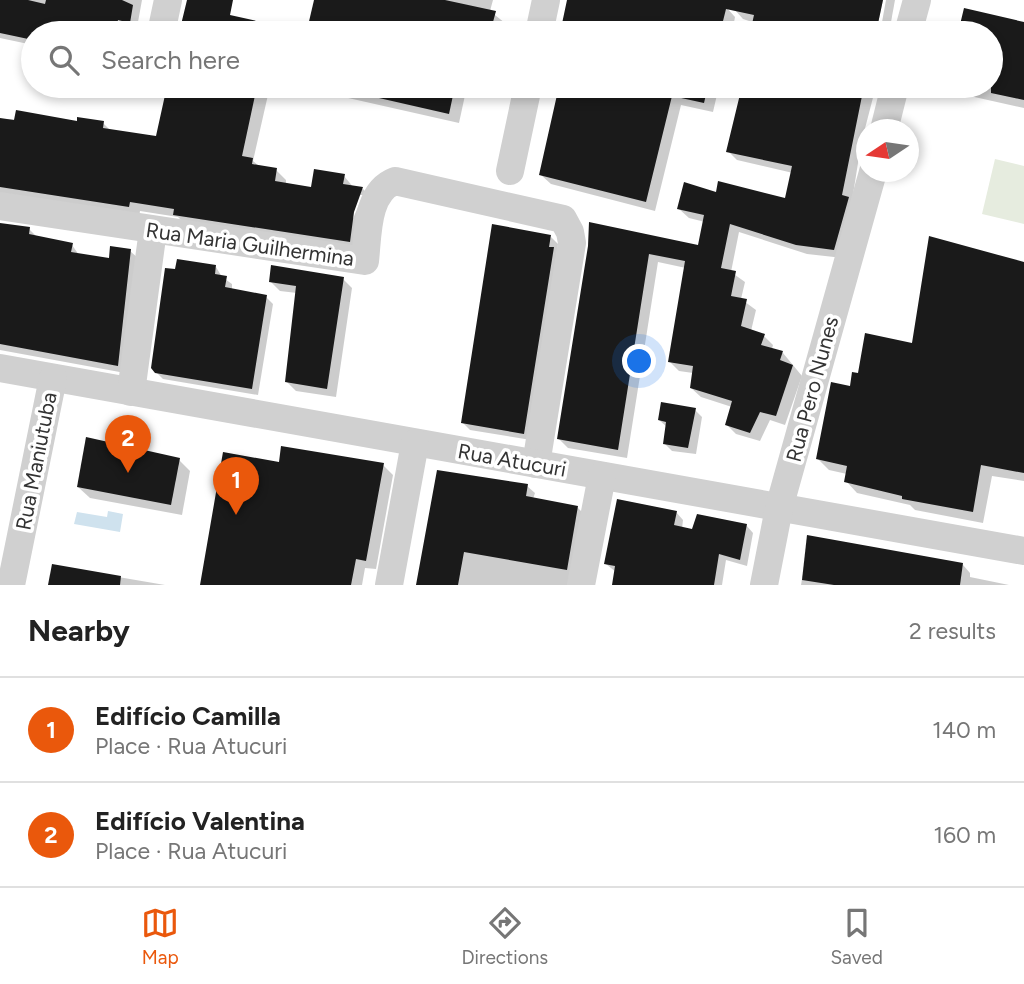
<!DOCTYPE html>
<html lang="en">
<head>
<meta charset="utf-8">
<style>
	:root { --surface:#fff; --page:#f2f2f2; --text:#222; --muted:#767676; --line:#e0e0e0; --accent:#ea580c }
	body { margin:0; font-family:Figtree,sans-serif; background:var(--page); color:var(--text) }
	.compass { position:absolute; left:856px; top:119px; width:63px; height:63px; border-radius:50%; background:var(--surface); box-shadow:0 4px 10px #0003; rotate:257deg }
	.you { position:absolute; left:640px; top:362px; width:24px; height:24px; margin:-18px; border:5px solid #fff; border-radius:50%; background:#1a73e8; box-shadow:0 0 0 10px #1a73e833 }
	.badge { display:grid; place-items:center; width:46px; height:46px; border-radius:50%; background:var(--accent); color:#fff; font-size:23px; font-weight:700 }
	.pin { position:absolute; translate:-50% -58px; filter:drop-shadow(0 2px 4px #0008) }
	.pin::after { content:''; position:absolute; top:37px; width:24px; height:21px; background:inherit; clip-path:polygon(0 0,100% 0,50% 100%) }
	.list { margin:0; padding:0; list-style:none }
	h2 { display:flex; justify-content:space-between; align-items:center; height:91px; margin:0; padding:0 28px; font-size:30px }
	h2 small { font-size:23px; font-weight:400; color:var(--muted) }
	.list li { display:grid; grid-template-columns:46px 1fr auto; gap:21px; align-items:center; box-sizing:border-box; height:105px; padding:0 28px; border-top:2px solid var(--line) }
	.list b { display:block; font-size:26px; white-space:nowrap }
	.list p { margin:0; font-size:23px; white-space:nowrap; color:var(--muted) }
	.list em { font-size:23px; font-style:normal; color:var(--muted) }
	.icon { flex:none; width:38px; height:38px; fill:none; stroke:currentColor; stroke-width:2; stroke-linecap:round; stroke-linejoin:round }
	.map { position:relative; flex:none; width:1024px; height:585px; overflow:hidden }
	.search { position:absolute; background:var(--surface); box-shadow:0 4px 10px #0003; left:21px; right:21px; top:21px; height:77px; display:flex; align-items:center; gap:18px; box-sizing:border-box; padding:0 24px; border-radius:38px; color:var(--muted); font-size:26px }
	.sheet { height:301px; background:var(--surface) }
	nav { display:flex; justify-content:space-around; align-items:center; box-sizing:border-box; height:98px; border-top:2px solid var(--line); background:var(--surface); font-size:19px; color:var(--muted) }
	nav a { display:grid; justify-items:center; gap:4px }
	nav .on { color:var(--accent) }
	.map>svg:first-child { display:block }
	.green { fill:#e6ecdf }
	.water { fill:#cfe2ee }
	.shadow { fill:#0003; fill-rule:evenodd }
	.building { fill:#1a1a1a }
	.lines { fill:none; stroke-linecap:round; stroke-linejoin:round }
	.minor { stroke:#d0d0d0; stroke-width:28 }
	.labels { text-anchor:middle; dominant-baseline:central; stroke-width:7; stroke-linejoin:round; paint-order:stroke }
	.street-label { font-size:21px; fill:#333; stroke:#fff }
</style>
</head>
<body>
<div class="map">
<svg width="1024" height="585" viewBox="0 0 1024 585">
	<rect width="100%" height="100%" fill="#fff"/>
	<polygon class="green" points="995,159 1024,166 1024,224 982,214"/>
	<polygon class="water" points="108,511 123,514 120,532 74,524 77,512 107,517"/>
	<g class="shadow">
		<polygon points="0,0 142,0 136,33 33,33 33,45 0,38"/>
		<polygon points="315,0 493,0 490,11 505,23 503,33 307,33"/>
		<polygon points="569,0 706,0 726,7 735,17 732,33 564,33"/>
		<polygon points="736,0 883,0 876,33 756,33 758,24 743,19 734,9"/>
		<polygon points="886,0 895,0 889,33 880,33"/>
		<polygon points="966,10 1024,23 1024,108 961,94 953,86 991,86 991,33 960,33"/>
		<path d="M169,86h101l-17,75 7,6 16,3 10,10v4l26,5 32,-13 10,12 9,1 10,10 -13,52 -174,-26 -8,-8 -38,-6 -1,6 -139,-22v-76l103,4 8,8 46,7zM359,195h4l-11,26 -3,-1z"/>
		<polygon points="295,86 467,86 459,123"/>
		<polygon points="561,86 566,87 719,86 713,112 681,105 655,211 551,184 541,175"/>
		<polygon points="743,86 876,86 861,144 843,258 807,254 739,232 731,272 745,282 741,299 756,310 751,331 764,336 773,345 772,349 783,353 802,376 785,425 770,420 760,441 736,434 727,425 732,407 701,397 691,388 693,373 679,371 670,362 686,268 658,262 627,458 568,448 559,439 590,246 699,247 705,222 689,218 679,209 717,194 786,200 793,173 737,160 728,151"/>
		<polygon points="0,224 29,229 37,237 72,245 79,255 110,260 130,251 138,258 125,373 0,350"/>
		<polygon points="551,237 558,244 531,440 470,430 463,423"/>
		<polygon points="1024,264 1024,481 992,476 983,523 915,510 910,505 857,493 846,481 847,474 829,470 818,459 860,375 914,345"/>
		<polygon points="216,267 222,277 232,284 232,290 266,297 273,304 258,395 163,379 156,372"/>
		<polygon points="343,279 352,288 336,397 296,391 287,382 297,293 280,291 270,281"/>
		<polygon points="695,410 702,417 696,454 672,451 664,443 667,427 659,420"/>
		<polygon points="224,454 280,464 383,465 393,475 376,569 365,568 362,585 202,585"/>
		<polygon points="179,460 190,471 182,515 90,498 78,487"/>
		<polygon points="439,472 527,486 535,493 533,499 578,508 585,515 574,585 418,585"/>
		<polygon points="676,512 683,520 682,529 694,532 746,525 753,533 747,566 726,560 722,585 614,585 616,572 606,564"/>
		<polygon points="809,537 963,565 970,573 970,577 1009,585 801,585"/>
		<polygon points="54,566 165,585 50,585"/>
	</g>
	<g class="building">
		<polygon points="0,0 28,0 45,4 46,0 122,0 133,5 130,23 118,20 115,33 33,33 33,40 0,33"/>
		<polygon points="187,0 233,0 230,15 279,26 278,33 179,33"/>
		<polygon points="314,0 445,0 496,11 490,33 323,33 307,30"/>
		<polygon points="567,0 883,0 876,33 750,33 754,15 726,9 720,33 560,33"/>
		<polygon points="964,8 1024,22 1024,100 991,93 991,33 958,33"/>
		<polygon points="167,86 257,86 242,156 253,158 252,164 277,168 275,181 311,187 314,169 345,174 343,184 363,187 354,212 350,242 173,215 174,209 130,202 129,207 0,187 0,118 14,120 16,110 77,121 77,117 104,121 103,128 156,136"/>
		<polygon points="357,86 455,86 449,114 357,93"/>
		<polygon points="559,86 708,86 704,103 672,96 646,202 539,175"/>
		<polygon points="742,86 796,96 799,86 864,86 842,195 849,197 834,250 796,245 730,224 721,268 736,271 731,296 747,299 741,326 765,334 761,345 783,351 780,360 793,365 776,416 760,412 750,433 725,425 732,401 690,388 693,366 668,362 685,261 649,254 618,450 557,439 588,246 589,222 698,245 704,215 677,209 684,182 716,192 718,181 785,198 792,166 726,152"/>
		<polygon points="0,223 30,227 29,234 73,243 71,252 109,258 110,246 131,249 118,366 0,344"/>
		<polygon points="492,224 551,235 549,247 554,247 524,434 461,423"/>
		<polygon points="929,236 1024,262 1024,473 981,465 973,512 902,499 902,496 844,482 847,466 816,459 831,382 850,386 852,372 858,373 865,333 912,343"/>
		<polygon points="177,259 216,265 215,274 227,276 225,287 267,295 252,389 155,373 151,368 165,268 175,269"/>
		<polygon points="271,265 344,277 327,389 285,382 296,286 269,282"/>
		<polygon points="661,402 696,408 688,448 663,444 666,422 658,420"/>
		<polygon points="86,437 180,458 171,505 77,487"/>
		<polygon points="281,446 384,463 366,561 356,559 351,585 200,585 223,452 279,462"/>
		<polygon points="437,470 528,484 526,496 578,506 567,570 464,552 458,585 416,585"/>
		<polygon points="617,499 677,511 674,525 692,529 697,514 747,524 740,560 719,554 714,585 612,585 615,566 604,564"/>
		<polygon points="807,535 963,563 960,585 834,585 802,580"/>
		<polygon points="52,564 121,576 120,585 48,585"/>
	</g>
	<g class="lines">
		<g class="minor">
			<polyline points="161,33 168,0"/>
			<polyline points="539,33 546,0"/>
			<polyline points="908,33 917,0"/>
			<polyline points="884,130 895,86"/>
			<polyline points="510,171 528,86"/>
			<path d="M0,206l365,55c3,-26 1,-69 30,-80l168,38 7,13 2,11 -36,221"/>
			<polyline points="0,368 1024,551"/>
			<polyline points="131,392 153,230"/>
			<polyline points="11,585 53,378"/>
			<polyline points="389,585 415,443"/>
			<polyline points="581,585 602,476"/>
			<polyline points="764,585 779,508 873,172"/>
		</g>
	</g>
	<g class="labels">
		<g class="street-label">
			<text transform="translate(250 244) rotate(8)">Rua Maria Guilhermina</text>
			<text transform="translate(812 389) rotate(-75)">Rua Pero Nunes</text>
			<text transform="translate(512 460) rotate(10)">Rua Atucuri</text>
			<text transform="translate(36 461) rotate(-79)">Rua Maniutuba</text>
		</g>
	</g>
</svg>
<svg class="compass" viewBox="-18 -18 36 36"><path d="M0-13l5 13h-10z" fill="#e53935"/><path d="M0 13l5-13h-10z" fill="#767676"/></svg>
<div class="you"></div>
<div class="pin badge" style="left:236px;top:515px">1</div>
<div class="pin badge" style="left:128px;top:473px">2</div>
<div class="search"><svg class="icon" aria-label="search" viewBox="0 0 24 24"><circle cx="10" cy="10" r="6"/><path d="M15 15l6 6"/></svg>Search here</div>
</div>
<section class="sheet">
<h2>Nearby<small>2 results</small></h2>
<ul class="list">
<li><span class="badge">1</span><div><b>Edifício Camilla</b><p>Place · Rua Atucuri</p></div><em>140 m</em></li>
<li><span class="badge">2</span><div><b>Edifício Valentina</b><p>Place · Rua Atucuri</p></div><em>160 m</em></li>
</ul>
</section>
<nav>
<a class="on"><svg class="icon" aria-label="map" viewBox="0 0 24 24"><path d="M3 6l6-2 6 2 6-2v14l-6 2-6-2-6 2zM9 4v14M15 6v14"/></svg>Map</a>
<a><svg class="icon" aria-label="directions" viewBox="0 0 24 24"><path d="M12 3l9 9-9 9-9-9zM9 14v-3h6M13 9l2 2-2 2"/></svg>Directions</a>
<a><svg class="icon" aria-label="saved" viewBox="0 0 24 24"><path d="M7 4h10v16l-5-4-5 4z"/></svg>Saved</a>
</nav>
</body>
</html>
